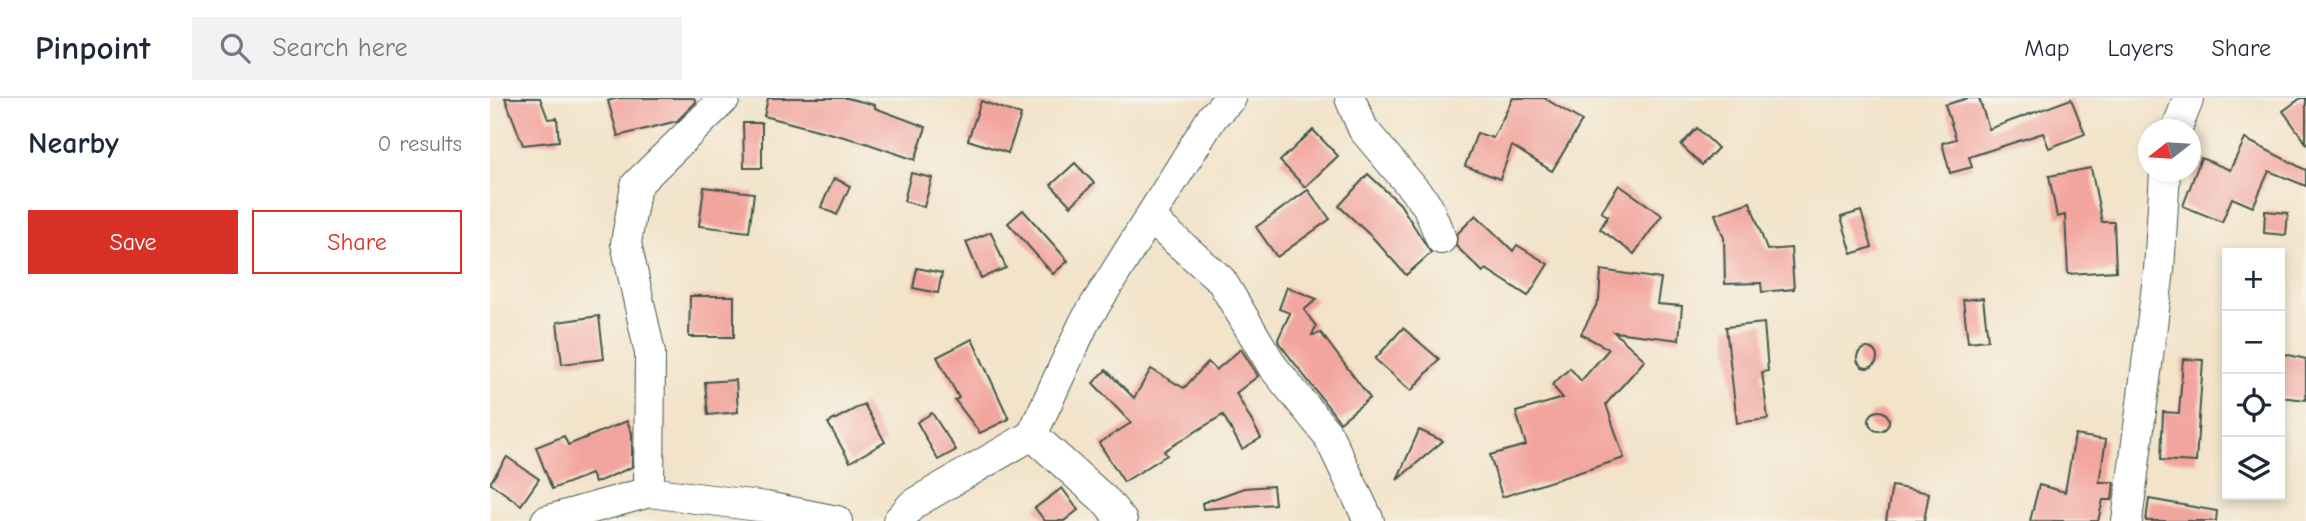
<!DOCTYPE html>
<html lang="en">
<head>
<meta charset="utf-8">
<style>
	:root { --surface:#fff; --page:#f2f2f3; --text:#1f2937; --muted:#747a83; --line:#e0e1e3; --accent:#d93025 }
	body { margin:0; font-family:"Comic Neue",sans-serif; background:var(--page); color:var(--text) }
	.controls { position:absolute; right:21px; bottom:21px; display:grid; overflow:hidden; border-radius:0px; box-shadow:0 4px 10px #0003 }
	.controls button { width:63px; height:63px; display:grid; place-items:center; padding:0; border:0; border-bottom:2px solid var(--line); background:var(--surface); color:var(--text); font:35px sans-serif }
	.compass { position:absolute; left:1648px; top:21px; width:63px; height:63px; border-radius:50%; background:var(--surface); box-shadow:0 4px 10px #0003; rotate:253deg }
	.list { margin:0; padding:0; list-style:none }
	h2 { display:flex; justify-content:space-between; align-items:center; height:91px; margin:0; padding:0 28px; font-size:30px }
	h2 small { font-size:23px; font-weight:400; color:var(--muted) }
	.actions { display:flex; gap:14px; padding:21px 28px }
	.actions a { flex:1; padding:16px 0; border:2px solid var(--accent); border-radius:0px; text-align:center; font-size:24px; color:var(--accent) }
	.actions .main { background:var(--accent); color:#fff }
	.icon { flex:none; width:38px; height:38px; fill:none; stroke:currentColor; stroke-width:2; stroke-linecap:round; stroke-linejoin:round }
	.map { position:relative; flex:none; width:1816px; height:423px; overflow:hidden }
	header { display:flex; align-items:center; gap:42px; box-sizing:border-box; height:98px; padding:0 35px; background:var(--surface); border-bottom:2px solid var(--line) }
	header strong { font-size:33px }
	nav { display:flex; gap:38px; margin-inline-start:auto; font-size:24px }
	.search { width:490px; height:63px; background:var(--page); display:flex; align-items:center; gap:18px; box-sizing:border-box; padding:0 24px; border-radius:0px; color:var(--muted); font-size:26px }
	main { display:flex }
	aside { flex:1; background:var(--surface) }
	.map>svg:first-child { display:block }
	.building { fill:#f2a59e }
	.lines { fill:none; stroke-linecap:round; stroke-linejoin:round }
	.minor-casing { stroke:#3f564a; stroke-width:32 }
	.minor { stroke:#fff; stroke-width:30 }
</style>
</head>
<body>
<header>
<strong>Pinpoint</strong>
<div class="search"><svg class="icon" aria-label="search" viewBox="0 0 24 24"><circle cx="10" cy="10" r="6"/><path d="M15 15l6 6"/></svg>Search here</div>
<nav><a>Map</a><a>Layers</a><a>Share</a></nav>
</header>
<main>
<aside>
<h2>Nearby<small>0 results</small></h2>
<ul class="list">
</ul>
<div class="actions"><a class="main">Save</a><a>Share</a></div>
</aside>
<div class="map">
<svg width="1816" height="423" viewBox="0 0 1816 423">
	<rect width="100%" height="100%" fill="#f7f3e8"/>
	<filter id="ink" filterUnits="userSpaceOnUse"><feTurbulence type="fractalNoise" baseFrequency=".0143" numOctaves="2"/><feDisplacementMap in="SourceGraphic" scale="14" xChannelSelector="R" yChannelSelector="G"/><feConvolveMatrix kernelMatrix="1 2 1 2 8 2 1 2 1" color-interpolation-filters="sRGB"/></filter>
	<filter id="wash" filterUnits="userSpaceOnUse"><feTurbulence type="fractalNoise" baseFrequency=".00686" numOctaves="4" result="noise"/><feDisplacementMap in="SourceGraphic" scale="28" xChannelSelector="R" yChannelSelector="G"/><feGaussianBlur stdDeviation="1.57" result="paint"/><feColorMatrix in="noise" values="0 0 0 0 0 0 0 0 0 0 0 0 0 0 0 0 0 1.4 0 .05"/><feComposite in="paint" operator="in"/></filter>
	<g filter="url(#wash)">
		<rect width="100%" height="100%" fill="#f2e3c9"/>
		<g id="blocks">
			<g class="building">
				<polygon points="15,0 50,0 58,21 67,20 69,43 33,47"/>
				<polygon points="128,0 204,0 206,4 187,23 128,38 118,3"/>
				<polygon points="278,0 357,0 385,7 385,10 436,29 425,62 373,44 274,18"/>
				<polygon points="1023,0 1054,0 1092,23 1062,73 1022,48 1010,81 975,68 987,35 1003,40"/>
				<polygon points="1478,0 1489,0 1499,31 1581,1 1595,36 1559,50 1553,35 1479,59 1482,69 1460,75 1452,45 1466,41 1455,7"/>
				<polygon points="1811,0 1816,0 1816,45 1793,13"/>
				<polygon points="491,3 531,17 518,55 478,42"/>
				<polygon points="253,25 272,25 272,70 254,70"/>
				<polygon points="1207,30 1228,50 1212,67 1191,47"/>
				<polygon points="823,32 848,58 815,89 790,63"/>
				<polygon points="1755,41 1816,72 1816,88 1779,73 1763,109 1742,100 1732,124 1693,108 1711,60 1740,72"/>
				<polygon points="585,65 604,85 581,108 561,87"/>
				<polygon points="1601,70 1612,124 1624,124 1626,173 1578,176 1575,117 1567,119 1559,78"/>
				<polygon points="421,75 442,80 434,109 414,103"/>
				<polygon points="878,76 910,106 941,155 916,177 884,141 849,108"/>
				<polygon points="344,80 360,88 347,117 331,109"/>
				<polygon points="1129,87 1172,117 1144,156 1110,131 1118,118 1111,114"/>
				<polygon points="214,89 264,95 259,134 209,128"/>
				<polygon points="818,92 840,121 787,159 766,129"/>
				<polygon points="1260,104 1277,152 1301,150 1304,191 1272,194 1271,185 1235,186 1234,140 1225,116"/>
				<polygon points="533,112 578,163 563,176 518,125"/>
				<polygon points="1371,113 1382,149 1362,156 1351,119"/>
				<polygon points="1775,113 1798,115 1796,137 1774,135"/>
				<polygon points="986,117 1023,153 1027,147 1058,166 1038,198 996,171 993,174 966,148 967,136"/>
				<polygon points="501,134 516,170 491,180 476,144"/>
				<polygon points="427,170 452,175 448,195 423,190"/>
				<polygon points="1111,172 1171,181 1167,206 1192,208 1189,242 1124,234 1155,262 1116,306 1134,360 1012,399 1000,357 1036,347 1026,314 1073,300 1062,287 1080,270 1091,283 1119,251 1091,236 1109,202"/>
				<polygon points="797,189 827,201 814,212 826,228 822,237 831,235 880,300 850,324 789,245 788,241 800,215 789,211"/>
				<polygon points="200,198 244,198 244,239 199,239"/>
				<polygon points="1493,200 1498,242 1478,244 1473,202"/>
				<polygon points="109,218 114,261 72,266 67,224"/>
				<polygon points="1274,225 1278,273 1272,274 1278,321 1247,325 1236,229"/>
				<polygon points="913,230 949,261 921,293 885,261"/>
				<polygon points="482,241 519,321 490,335 465,302 469,300 447,259"/>
				<circle cx="1377" cy="260" r="10"/>
				<polygon points="751,251 768,278 746,295 771,340 752,351 733,317 674,353 677,357 634,384 609,345 641,325 603,285 616,272 644,300 661,271 694,290 718,264 726,272"/>
				<polygon points="1790,255 1816,261 1816,302 1790,299"/>
				<polygon points="1693,261 1713,262 1706,364 1671,362 1673,314 1689,315"/>
				<polygon points="246,282 248,314 218,317 215,284"/>
				<polygon points="374,306 395,344 360,364 338,325"/>
				<circle cx="1389" cy="323" r="10"/>
				<polygon points="442,315 466,352 448,362 427,324"/>
				<polygon points="137,323 142,335 142,369 105,385 101,376 62,391 46,349 74,338 78,347"/>
				<polygon points="929,332 953,343 907,382"/>
				<polygon points="1585,337 1616,342 1609,384 1624,384 1622,402 1613,402 1608,423 1540,423 1549,387 1575,394"/>
				<polygon points="17,359 49,381 31,407 0,385"/>
				<polygon points="783,388 785,406 713,411 712,405 754,390"/>
				<polygon points="1402,388 1439,395 1434,423 1396,423"/>
				<polygon points="572,390 588,412 574,423 555,423 545,410"/>
				<polygon points="1659,401 1727,413 1726,423 1656,423"/>
			</g>
		</g>
	</g>
	<g filter="url(#ink)">
		<use href="#blocks" fill-opacity="0" stroke="#3f564a" stroke-width="2"/>
		<g class="lines">
			<g class="minor-casing">
				<g id="minor">
					<polyline points="860,0 873,31 937,107 951,141"/>
					<polyline points="1686,32 1699,0"/>
					<polyline points="660,120 731,182 783,269 838,337 879,423"/>
					<polyline points="542,337 618,405 632,423"/>
					<polyline points="159,394 160,255 136,145 146,87 235,0"/>
					<polyline points="56,423 159,394 276,409 347,423"/>
					<polyline points="408,423 423,406 542,337 594,225 723,18 741,0"/>
					<polyline points="1637,423 1669,172 1675,74"/>
				</g>
			</g>
			<use href="#minor" class="minor"/>
		</g>
	</g>
</svg>
<div class="controls">
<button>+</button>
<button>−</button>
<button><svg class="icon" aria-label="locate" viewBox="0 0 24 24"><circle cx="12" cy="12" r="6"/><path d="M12 2v4M12 18v4M2 12h4M18 12h4"/></svg></button>
<button><svg class="icon" aria-label="layers" viewBox="0 0 24 24"><path d="M12 4l9 5-9 5-9-5zM3 14l9 5 9-5"/></svg></button>
</div>
<svg class="compass" viewBox="-18 -18 36 36"><path d="M0-13l5 13h-10z" fill="#e53935"/><path d="M0 13l5-13h-10z" fill="#747a83"/></svg>
</div>
</main>
</body>
</html>
